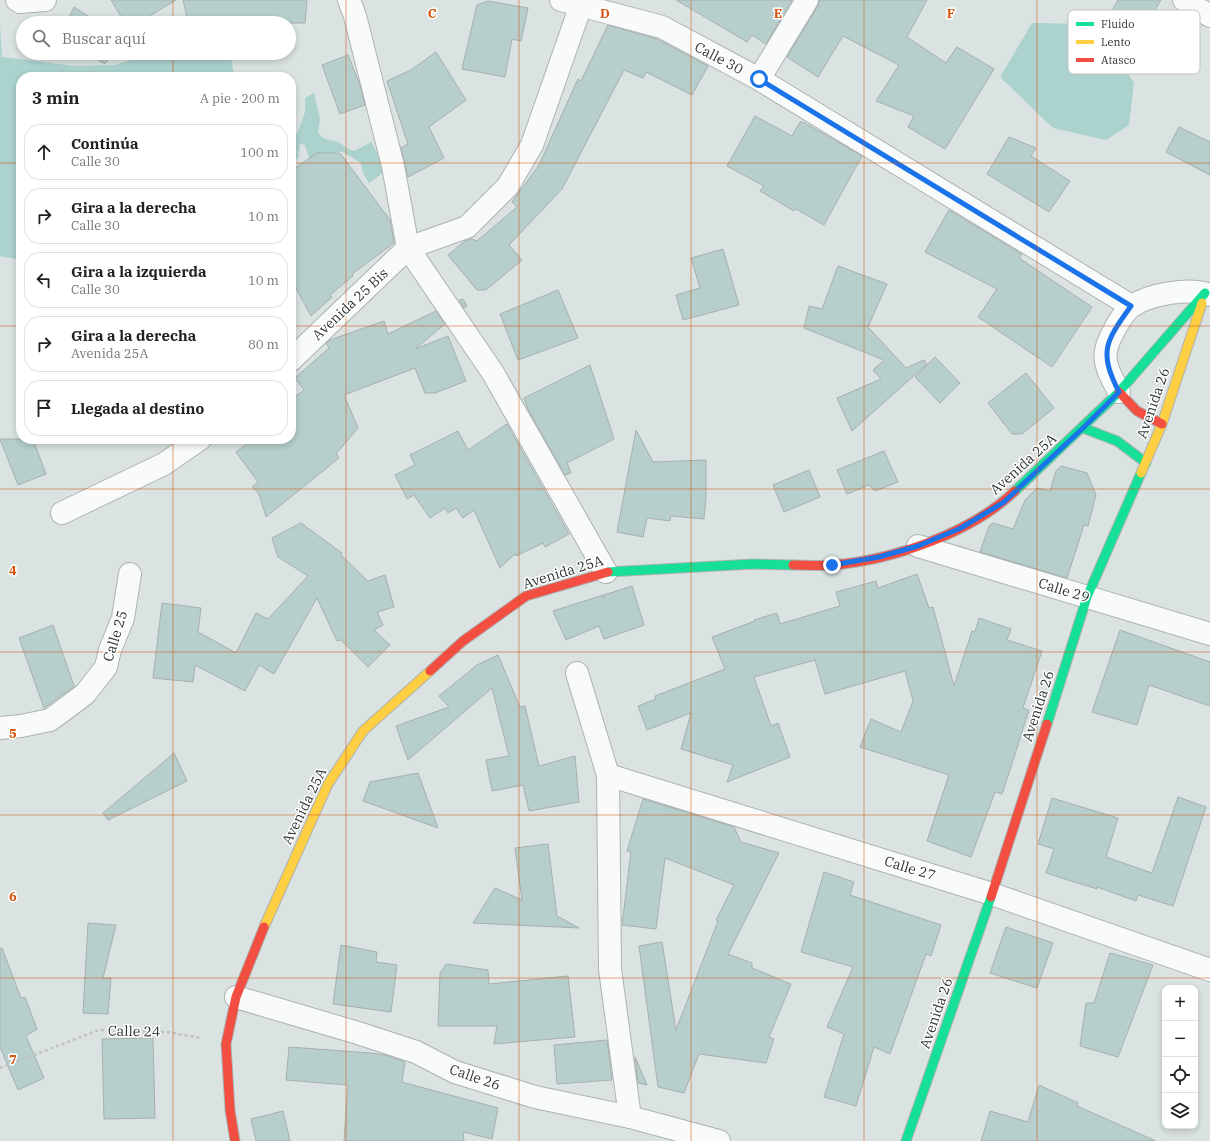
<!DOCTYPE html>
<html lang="es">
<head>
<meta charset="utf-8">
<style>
	:root { --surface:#fff; --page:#f6f6f6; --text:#222; --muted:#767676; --line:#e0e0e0 }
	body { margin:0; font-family:"IBM Plex Serif",serif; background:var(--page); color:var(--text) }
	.controls { position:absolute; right:12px; bottom:12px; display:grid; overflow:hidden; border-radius:8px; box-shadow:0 2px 6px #0003 }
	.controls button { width:36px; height:36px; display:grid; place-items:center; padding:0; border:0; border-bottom:1px solid var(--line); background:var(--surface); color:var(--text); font:20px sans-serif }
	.stop { position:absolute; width:12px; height:12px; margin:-9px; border:3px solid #1a73e8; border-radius:50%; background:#fff }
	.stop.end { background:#1a73e8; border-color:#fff; box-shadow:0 1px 4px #0008 }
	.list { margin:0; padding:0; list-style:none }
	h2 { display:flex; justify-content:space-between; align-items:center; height:52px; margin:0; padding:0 16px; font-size:17px }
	h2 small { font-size:13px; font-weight:400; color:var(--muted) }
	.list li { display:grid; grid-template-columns:26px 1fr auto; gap:12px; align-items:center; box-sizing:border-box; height:56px; margin:0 8px 8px; padding:0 8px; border:1px solid var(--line); border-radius:16px }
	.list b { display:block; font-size:15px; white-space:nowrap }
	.list p { margin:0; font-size:13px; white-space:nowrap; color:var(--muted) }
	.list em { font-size:13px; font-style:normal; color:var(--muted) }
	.icon { flex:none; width:22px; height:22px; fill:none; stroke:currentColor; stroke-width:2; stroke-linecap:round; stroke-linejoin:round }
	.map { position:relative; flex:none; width:1210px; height:1141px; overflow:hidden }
	.search { position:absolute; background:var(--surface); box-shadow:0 2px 6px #0003; left:16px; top:16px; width:280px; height:44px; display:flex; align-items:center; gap:10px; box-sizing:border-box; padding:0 14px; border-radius:22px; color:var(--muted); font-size:15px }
	.panel { position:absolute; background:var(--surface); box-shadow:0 2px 6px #0003; left:16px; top:72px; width:280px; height:372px; border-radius:16px }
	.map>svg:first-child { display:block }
	.green { fill:#abd2cd }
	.building { fill:#b6cfcc; stroke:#a8afae }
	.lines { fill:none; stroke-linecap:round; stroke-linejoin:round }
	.street-casing { stroke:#acb3b2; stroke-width:24 }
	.fast-casing { stroke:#acb3b2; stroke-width:11 }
	.slow-casing { stroke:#acb3b2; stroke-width:11 }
	.jam-casing { stroke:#acb3b2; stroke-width:11 }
	.path { stroke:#c0c2c2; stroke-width:2.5; stroke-dasharray:3 3; stroke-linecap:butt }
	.street { stroke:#f9fbfb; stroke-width:22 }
	.fast { stroke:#16e098; stroke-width:9 }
	.slow { stroke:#ffcf43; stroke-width:9 }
	.jam { stroke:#f24e42; stroke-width:9 }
	.route { stroke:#1a73e8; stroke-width:5 }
	.grid { fill:none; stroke:#d65610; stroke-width:1; stroke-opacity:0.55 }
	.labels { text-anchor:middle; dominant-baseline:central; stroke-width:3; stroke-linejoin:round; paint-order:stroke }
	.street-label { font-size:14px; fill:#303635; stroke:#fff }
	.key { fill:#fff; stroke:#c1c3c2; stroke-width:1 }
	.key-label { font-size:11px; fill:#303635 }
	.grid-label { font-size:13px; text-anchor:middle; font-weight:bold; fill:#d65610; stroke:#fff; stroke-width:3; stroke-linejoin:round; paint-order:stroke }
</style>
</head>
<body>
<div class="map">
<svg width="1210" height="1141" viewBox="0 0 1210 1141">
	<rect width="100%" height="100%" fill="#dae3e2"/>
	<g class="green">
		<polygon points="1032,23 1096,24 1134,83 1129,125 1106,140 1053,128 1000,77"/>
		<polygon points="0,25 2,57 75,66 115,65 152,53 217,53 231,58 234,77 21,77 21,260 0,256"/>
		<path d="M314,93l6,26 -2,14c9,9 9,5 19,9 7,2 8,7 17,9l17,-9 16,28 -18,13 -6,-10 -2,-10 -18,-11h-7l-2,6 -24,3 -5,-16 -5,-1 -2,14 -7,4v-26l6,-2 8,-22v-14z"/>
	</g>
	<g class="building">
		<polygon points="111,0 176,0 138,23 125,23"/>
		<polygon points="183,0 307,0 305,23 188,23"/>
		<polygon points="676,0 792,0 766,44 752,35 747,42"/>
		<polygon points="819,0 927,0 907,37 946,63 957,47 994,69 945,149 908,127 914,116 876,101 899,65 843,36 818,77 787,57 818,6"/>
		<polygon points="1118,0 1161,0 1137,40 1105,22"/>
		<polygon points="488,1 528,8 521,41 512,39 505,77 462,69 477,5"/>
		<polygon points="74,7 99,23 66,23"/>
		<polygon points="608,25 657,39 708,66 692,95 646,72 643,78 624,70 562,189 509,245 522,260 486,290 477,290 448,255 465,241 472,239 477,241 517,207 512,202 539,165 578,79 581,81"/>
		<polygon points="436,52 466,100 429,127 444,158 408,177 401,148 408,144 387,81 411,70"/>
		<polygon points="86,53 113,53 105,64"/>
		<polygon points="348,55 360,85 365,105 340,114 322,65"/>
		<polygon points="755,116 792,136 800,122 803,122 862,156 824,225 796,209 794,211 760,191 764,186 727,166"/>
		<polygon points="1179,127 1210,142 1210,175 1166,152"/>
		<polygon points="1009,137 1036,148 1031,156 1070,181 1049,212 987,174"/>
		<polygon points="317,153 340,153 390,220 394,243 352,274 353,276 330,295 332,297 311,316 291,279 291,171"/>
		<polygon points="949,210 1022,254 1019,258 1092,307 1052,367 978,317 997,289 925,252"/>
		<polygon points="723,249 739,305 683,320 676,295 700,288 691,258"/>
		<polygon points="838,266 887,284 868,327 906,368 924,360 927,364 852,431 837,398 881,379 873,370 884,360 804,328 809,306 822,309"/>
		<polygon points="558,290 578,338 518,360 500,314"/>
		<polygon points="463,299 467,306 464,308 459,300"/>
		<polygon points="436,311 445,324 415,349 448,336 466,381 435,393 425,393 415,368 344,395 358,428 336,454 339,458 266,517 259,494 252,487 258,482 236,452 253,439 291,439 291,400 304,390 295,378 329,348 326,343 330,340 384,321 388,334"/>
		<polygon points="935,357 960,383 940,403 915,377"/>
		<polygon points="590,365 614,439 567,463 571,473 565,475 528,409 524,398"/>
		<polygon points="1026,373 1054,408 1022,434 1012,434 988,403"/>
		<polygon points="507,424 569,534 545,547 543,543 516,556 515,554 500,568 474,510 463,518 456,508 448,513 445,508 430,518 414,495 407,499 395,475 415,465 410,455 458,431 468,450"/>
		<polygon points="636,430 653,462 706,460 706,498 704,519 671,516 670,521 647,518 643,537 617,532"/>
		<polygon points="0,439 33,439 46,474 18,485"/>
		<polygon points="884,451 898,482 875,491 869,485 847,494 837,470"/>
		<polygon points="1061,466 1087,473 1096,495 1088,526 1084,525 1067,578 980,552 989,526 993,523 1013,529 1025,500 1037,488 1050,491 1056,471"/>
		<polygon points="809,470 820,497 784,512 773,485"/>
		<polygon points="301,523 342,553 341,555 368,581 385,575 394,607 377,612 383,625 374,630 390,645 368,667 341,640 337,641 317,598 274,674 259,665 245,691 195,665 193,682 153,678 162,603 201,608 198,632 236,653 256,613 268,619 308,576 278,557 272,538"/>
		<polygon points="917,574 929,608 933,607 954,686 972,631 975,632 979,618 1011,629 1007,640 1042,651 1023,708 1029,710 1010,770 1002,794 995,792 971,857 927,841 949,775 860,747 871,719 901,732 913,701 905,671 825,694 815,660 754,677 771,726 778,723 790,757 727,782 733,765 681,749 691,713 647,730 638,706 656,699 655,696 725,669 712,637 755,621 754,620 777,613 780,624 840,606 836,592 876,581 878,588"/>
		<polygon points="632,586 644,625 604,639 599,626 566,640 553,611 603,595 604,598 604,595"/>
		<polygon points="53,625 74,686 44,708 19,638"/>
		<polygon points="1120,630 1210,662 1210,706 1149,685 1137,725 1092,712"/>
		<polygon points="498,655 520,707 525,706 539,766 575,756 579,802 529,811 523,785 492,791 486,760 509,756 492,688 408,760 396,726 449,707 439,696 477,665"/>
		<polygon points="174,753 187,781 108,820 103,813"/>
		<polygon points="418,773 438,828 363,801 370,782"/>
		<polygon points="1178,797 1206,807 1173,906 1138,895 1136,901 1097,887 1097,889 1046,873 1054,849 1038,844 1052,798 1118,818 1106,857 1152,873"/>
		<polygon points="643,799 734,827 741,842 779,853 728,954 752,963 752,968 791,984 769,1037 774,1039 766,1063 699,1054 684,1093 658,1087 639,946 662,942 676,1030 718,921 716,920 734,885 665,858 656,929 622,925 631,852 627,851"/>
		<polygon points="548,844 557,916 579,928 473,923 495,888 522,900 515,848"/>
		<polygon points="824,872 854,882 850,895 941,925 931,956 926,954 890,1054 874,1047 856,1106 824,1097 844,1034 827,1027 853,967 801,952"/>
		<polygon points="88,923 116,925 103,978 111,978 108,1014 83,1013"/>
		<polygon points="1006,927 1053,943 1037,988 990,973"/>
		<polygon points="341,945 377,952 376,962 397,965 391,1012 333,1004"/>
		<polygon points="0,948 2,948 21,998 25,997 37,1029 26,1036 44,1078 18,1090 0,1047"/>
		<polygon points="1110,953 1153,965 1118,1057 1080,1046 1086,1003 1094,1003"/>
		<polygon points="446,964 488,970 489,984 568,976 575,1037 494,1044 497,1026 438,1026 440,973"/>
		<polygon points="153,1038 155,1118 104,1119 102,1039"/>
		<polygon points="607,1040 612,1080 557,1084 554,1045"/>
		<polygon points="289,1047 370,1053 385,1055 405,1062 402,1082 498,1108 492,1139 463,1132 464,1141 344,1141 348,1085 286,1080"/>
		<polygon points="635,1057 647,1085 638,1083"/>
		<polygon points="1039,1085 1078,1103 1077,1106 1156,1141 981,1141 990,1111 1028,1122"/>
		<polygon points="283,1111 290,1141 256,1141 251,1119"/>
	</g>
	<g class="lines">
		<g class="street-casing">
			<g id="street">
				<polyline points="17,0 20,2 45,0"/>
				<polyline points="349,0 355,16 393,166 408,248 493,373 606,572"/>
				<polyline points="561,0 662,27 759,79 1131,306"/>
				<polyline points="1184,0 1210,16"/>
				<polyline points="759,79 807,0"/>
				<polyline points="291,360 408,248 467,227 508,186 532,145 581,5"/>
				<path d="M1119,392c-6,-12 -16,-27 -13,-41 2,-12 16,-38 26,-45 18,-12 58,-19 78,-11"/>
				<polyline points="62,513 164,464 200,439"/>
				<polyline points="918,546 1210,634"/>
				<polyline points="577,673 608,775 610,969 630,1117"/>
				<polyline points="0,728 21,726 50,720 85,694 106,667 110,650 123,618 130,574"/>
				<polyline points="608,775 992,894 1210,970"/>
				<polyline points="236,997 358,1033 416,1052 455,1072 535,1097 630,1117 719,1141"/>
			</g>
		</g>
		<g class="fast-casing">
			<g id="fast">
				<polyline points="1083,428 1117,441 1146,463"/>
				<polyline points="1015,491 1119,392 1205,293"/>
				<polyline points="608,572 753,564 793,565"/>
				<polyline points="1047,724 1087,597 1141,473"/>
				<polyline points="906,1141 991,897"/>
			</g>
		</g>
		<g class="slow-casing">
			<g id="slow">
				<polyline points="1141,473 1162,424 1202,303"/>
				<polyline points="264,927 328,784 363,731 430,671"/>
			</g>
		</g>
		<g class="jam-casing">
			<g id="jam">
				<polyline points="1119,392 1137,411 1162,424"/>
				<path d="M793,565c13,0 27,1 40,0 60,-5 138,-32 182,-74"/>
				<polyline points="430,671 463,641 526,596 608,572"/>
				<polyline points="991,897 1047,724"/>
				<polyline points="235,1141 230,1110 226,1044 236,997 264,927"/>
			</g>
		</g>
		<polyline class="path" points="0,1068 99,1030 167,1032 200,1038"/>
		<use href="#street" class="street"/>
		<use href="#fast" class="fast"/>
		<use href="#slow" class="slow"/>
		<use href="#jam" class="jam"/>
	</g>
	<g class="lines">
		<path class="route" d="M759,79l372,227c-25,35 -33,45 -12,86l-36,36 -79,74 -43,26 -43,18 -39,11 -47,8"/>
	</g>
	<path class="grid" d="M173,0v23M346,0v1141M519,0v1141M691,0v1141M864,0v1141M1037,0v1141M173,53v24M0,163h21M291,163h919M0,326h21M291,326h919M173,439v702M0,489h1210M0,652h1210M0,815h1210M0,978h1210"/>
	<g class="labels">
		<g class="street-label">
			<text transform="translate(719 58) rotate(28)">Calle 30</text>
			<text transform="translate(350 304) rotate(-43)">Avenida 25 Bis</text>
			<text transform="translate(1153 403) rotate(-71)">Avenida 26</text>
			<text transform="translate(1023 464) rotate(-42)">Avenida 25A</text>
			<text transform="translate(563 572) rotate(-17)">Avenida 25A</text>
			<text transform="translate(1064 590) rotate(17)">Calle 29</text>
			<text transform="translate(115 636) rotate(-73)">Calle 25</text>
			<text transform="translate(1038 706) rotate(-72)">Avenida 26</text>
			<text transform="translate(304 806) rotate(-64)">Avenida 25A</text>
			<text transform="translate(910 868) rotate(17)">Calle 27</text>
			<text transform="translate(936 1013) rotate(-71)">Avenida 26</text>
			<text transform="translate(134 1031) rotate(1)">Calle 24</text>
			<text transform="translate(475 1077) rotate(19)">Calle 26</text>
		</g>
	</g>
	<rect x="1068" y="10" width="132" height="64" rx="6" class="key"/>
	<rect x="1076" y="22" width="18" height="4" fill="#16e098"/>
	<rect x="1076" y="40" width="18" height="4" fill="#ffcf43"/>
	<rect x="1076" y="58" width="18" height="4" fill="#f24e42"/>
	<g class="key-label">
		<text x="1101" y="28">Fluido</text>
		<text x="1101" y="46">Lento</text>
		<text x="1101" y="64">Atasco</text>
	</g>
	<g class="grid-label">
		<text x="432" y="18">C</text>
		<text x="605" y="18">D</text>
		<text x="778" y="18">E</text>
		<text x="951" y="18">F</text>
		<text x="13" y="575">4</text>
		<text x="13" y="738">5</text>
		<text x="13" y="901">6</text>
		<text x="13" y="1064">7</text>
	</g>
</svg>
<div class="controls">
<button>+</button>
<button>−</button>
<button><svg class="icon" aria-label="locate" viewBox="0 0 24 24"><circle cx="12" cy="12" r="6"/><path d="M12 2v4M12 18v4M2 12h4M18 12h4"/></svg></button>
<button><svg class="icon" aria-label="layers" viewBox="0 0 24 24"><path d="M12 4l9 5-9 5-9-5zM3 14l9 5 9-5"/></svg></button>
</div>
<div class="stop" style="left:759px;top:79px"></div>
<div class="stop end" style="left:832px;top:565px"></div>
<div class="search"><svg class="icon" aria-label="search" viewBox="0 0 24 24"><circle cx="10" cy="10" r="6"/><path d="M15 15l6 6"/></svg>Buscar aquí</div>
<section class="panel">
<h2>3 min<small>A pie · 200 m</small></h2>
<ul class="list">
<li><svg class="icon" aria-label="ahead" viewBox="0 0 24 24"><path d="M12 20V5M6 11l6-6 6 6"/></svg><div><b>Continúa</b><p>Calle 30</p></div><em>100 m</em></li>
<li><svg class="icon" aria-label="right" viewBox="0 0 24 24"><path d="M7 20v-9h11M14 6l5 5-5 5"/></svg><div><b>Gira a la derecha</b><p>Calle 30</p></div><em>10 m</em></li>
<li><svg class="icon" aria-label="left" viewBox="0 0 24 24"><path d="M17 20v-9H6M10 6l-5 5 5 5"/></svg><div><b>Gira a la izquierda</b><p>Calle 30</p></div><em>10 m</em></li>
<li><svg class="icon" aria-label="right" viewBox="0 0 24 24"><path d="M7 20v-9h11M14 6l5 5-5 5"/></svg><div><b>Gira a la derecha</b><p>Avenida 25A</p></div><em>80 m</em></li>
<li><svg class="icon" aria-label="arrive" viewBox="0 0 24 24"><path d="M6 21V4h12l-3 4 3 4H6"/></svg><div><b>Llegada al destino</b></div></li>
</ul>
</section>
</div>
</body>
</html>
